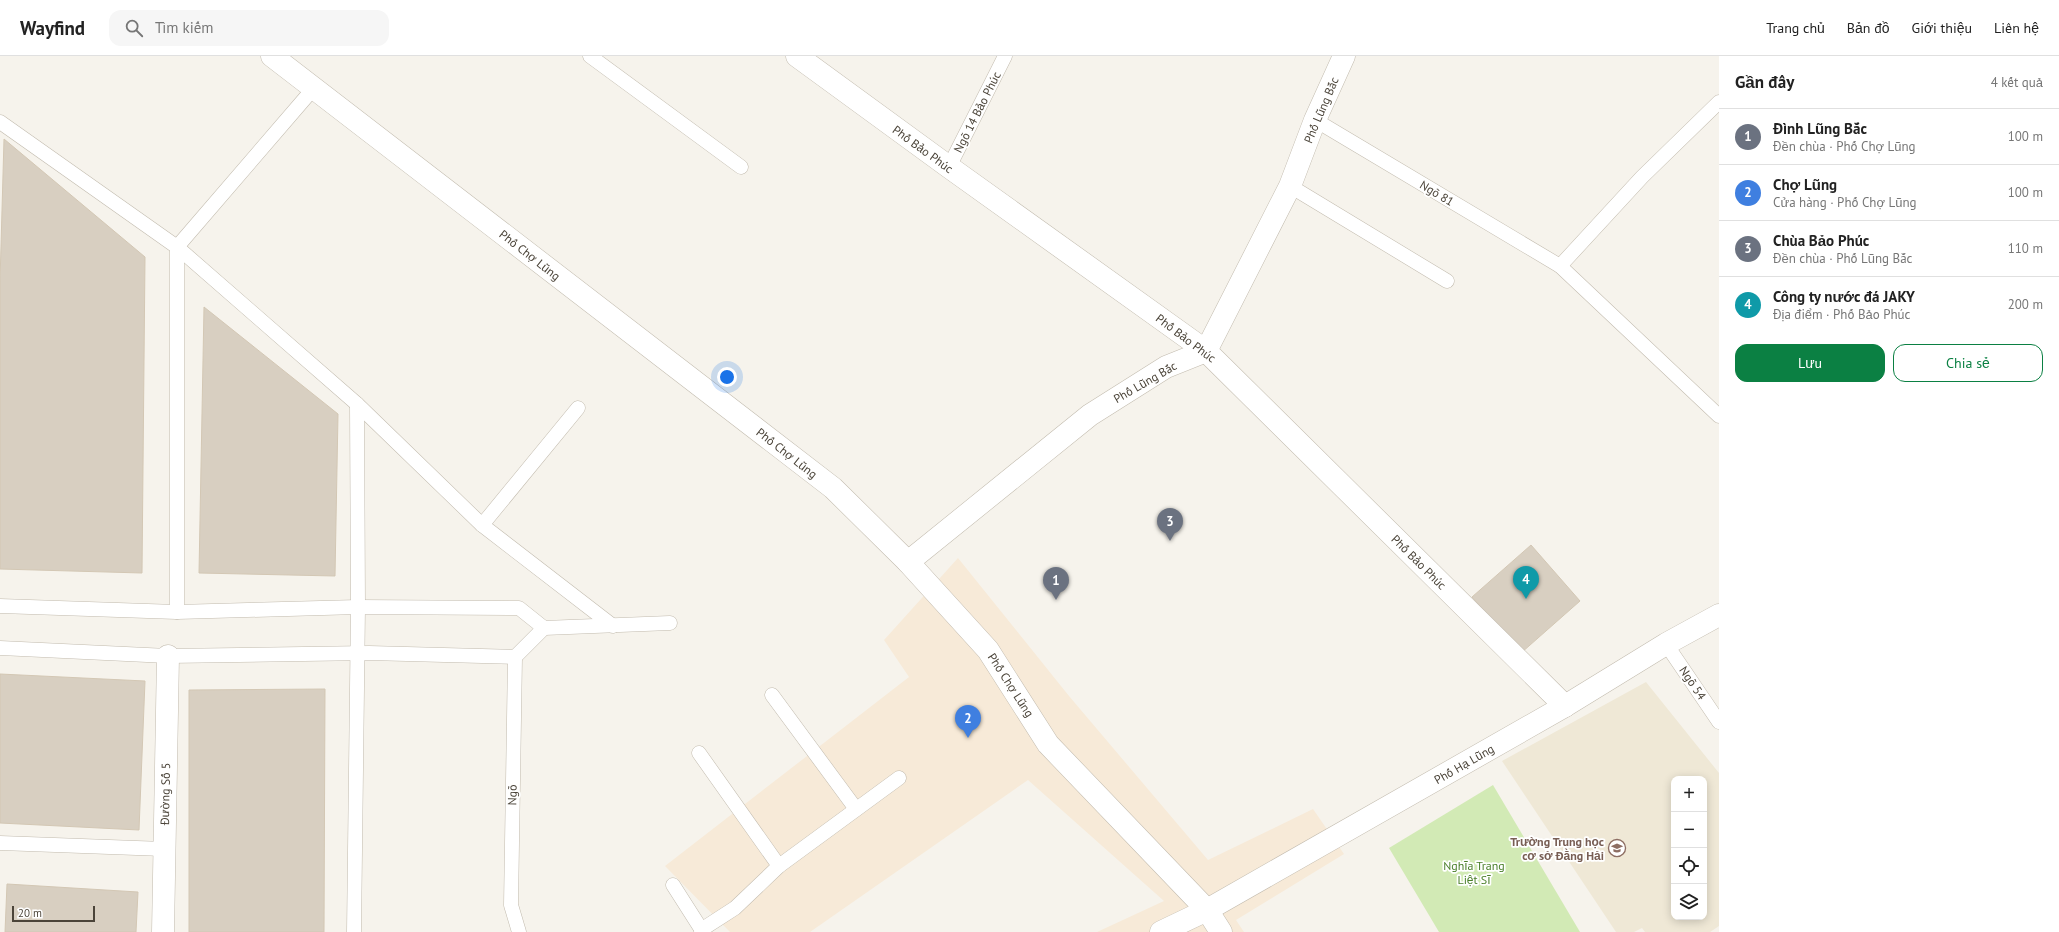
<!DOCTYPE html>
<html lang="vi">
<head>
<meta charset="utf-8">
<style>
	:root { --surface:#fff; --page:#f6f6f6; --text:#222; --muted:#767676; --line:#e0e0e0; --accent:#0b8043 }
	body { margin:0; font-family:"PT Sans",sans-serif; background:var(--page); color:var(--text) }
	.controls { position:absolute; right:12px; bottom:12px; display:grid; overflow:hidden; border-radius:8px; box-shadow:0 2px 10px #0003 }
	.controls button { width:36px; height:36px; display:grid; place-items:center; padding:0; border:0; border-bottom:1px solid var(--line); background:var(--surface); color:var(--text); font:20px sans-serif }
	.scale { position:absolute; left:12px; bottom:10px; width:83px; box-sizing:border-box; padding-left:4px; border:2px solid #4b4439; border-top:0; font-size:11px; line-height:14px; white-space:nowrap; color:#4b4439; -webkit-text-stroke:3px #fff; paint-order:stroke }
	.you { position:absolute; left:727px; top:321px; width:14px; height:14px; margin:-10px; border:3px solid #fff; border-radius:50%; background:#1a73e8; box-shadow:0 0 0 6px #1a73e833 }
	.badge { display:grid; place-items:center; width:26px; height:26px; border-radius:50%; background:var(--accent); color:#fff; font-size:13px; font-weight:700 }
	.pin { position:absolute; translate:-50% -33px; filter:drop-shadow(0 1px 2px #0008) }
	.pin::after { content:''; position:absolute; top:21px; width:14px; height:12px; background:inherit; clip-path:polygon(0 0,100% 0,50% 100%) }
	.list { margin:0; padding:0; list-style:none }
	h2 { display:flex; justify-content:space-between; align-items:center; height:52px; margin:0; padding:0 16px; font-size:17px }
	h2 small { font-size:13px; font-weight:400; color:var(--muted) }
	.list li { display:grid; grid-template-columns:26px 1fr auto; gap:12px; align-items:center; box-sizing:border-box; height:56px; padding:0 16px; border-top:1px solid var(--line) }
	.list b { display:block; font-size:15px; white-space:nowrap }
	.list p { margin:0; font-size:13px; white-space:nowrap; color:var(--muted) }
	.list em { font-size:13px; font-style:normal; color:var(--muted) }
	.actions { display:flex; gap:8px; padding:12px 16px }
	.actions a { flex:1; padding:9px 0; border:1px solid var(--accent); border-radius:12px; text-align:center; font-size:14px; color:var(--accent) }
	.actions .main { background:var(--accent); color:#fff }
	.icon { flex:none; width:22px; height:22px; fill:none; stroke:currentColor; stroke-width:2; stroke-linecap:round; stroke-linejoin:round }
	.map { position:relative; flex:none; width:1719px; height:876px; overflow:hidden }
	header { display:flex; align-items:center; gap:24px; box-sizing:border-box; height:56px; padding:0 20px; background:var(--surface); border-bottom:1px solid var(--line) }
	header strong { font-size:19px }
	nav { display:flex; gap:22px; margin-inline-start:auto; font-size:14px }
	.search { width:280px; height:36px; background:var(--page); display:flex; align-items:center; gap:10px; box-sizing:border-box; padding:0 14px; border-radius:12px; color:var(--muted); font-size:15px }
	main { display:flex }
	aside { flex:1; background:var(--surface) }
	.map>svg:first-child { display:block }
	.commercial { fill:#f7ead8 }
	.education { fill:#efe8d6; fill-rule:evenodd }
	.green { fill:#d2eab5 }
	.building { fill:#d8cfc1; stroke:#d3c7b4 }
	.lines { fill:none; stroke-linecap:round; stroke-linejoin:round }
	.service-casing { stroke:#c2bbae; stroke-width:15 }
	.minor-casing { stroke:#c2bbae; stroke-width:23 }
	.tertiary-casing { stroke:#c2bbae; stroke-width:23 }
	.service { stroke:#fff; stroke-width:14 }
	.minor { stroke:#fff; stroke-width:22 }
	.tertiary { stroke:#fff; stroke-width:22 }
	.labels { text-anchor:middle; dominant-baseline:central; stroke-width:3.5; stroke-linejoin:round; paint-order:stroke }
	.street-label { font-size:12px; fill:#4b4439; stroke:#fff }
	.education-label { font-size:12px; font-weight:bold; fill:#785e54; stroke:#fff; text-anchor:end }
	.park-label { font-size:12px; fill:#4a7f2a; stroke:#fff }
</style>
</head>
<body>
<header>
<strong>Wayfind</strong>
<div class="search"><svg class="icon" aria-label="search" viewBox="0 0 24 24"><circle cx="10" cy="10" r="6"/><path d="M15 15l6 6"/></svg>Tìm kiếm</div>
<nav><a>Trang chủ</a><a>Bản đồ</a><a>Giới thiệu</a><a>Liên hệ</a></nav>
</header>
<main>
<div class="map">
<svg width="1719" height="876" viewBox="0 0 1719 876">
	<rect width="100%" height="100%" fill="#f6f3ec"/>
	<polygon class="commercial" points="958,502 1069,640 1208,804 1313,753 1344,798 1236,864 1244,876 1097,876 1164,845 1028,724 810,876 730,876 665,810 909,621 884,584"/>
	<path class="education" d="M1646,626l73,91v153l-9,6h-65l-3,-4 -8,4h-18l-114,-171zM1674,723h30v138h-30z"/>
	<polygon class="green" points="1493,729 1580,876 1439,876 1389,792"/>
	<g class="building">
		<polygon points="4,83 145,201 142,517 0,513 0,226"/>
		<polygon points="204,251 338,358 335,520 199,517"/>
		<polygon points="1531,489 1580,545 1521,597 1472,541"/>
		<polygon points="0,618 145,625 139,774 0,767"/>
		<polygon points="325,633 324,876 189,876 189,634"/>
		<polygon points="7,828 138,836 136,876 5,876"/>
	</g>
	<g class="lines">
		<g class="service-casing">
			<g id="service">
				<polyline points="590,0 741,111"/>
				<polyline points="1719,46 1642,121 1560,210 1719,360"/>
				<polyline points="1315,64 1560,210"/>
				<polyline points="0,66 177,191 357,348 482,469 613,570"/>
				<polyline points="949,111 1005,0"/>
				<polyline points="1290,130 1447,225"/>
				<polyline points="482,469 578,352"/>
				<polyline points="0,550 177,556 358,551 519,552 544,572 670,567"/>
				<polyline points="177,556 177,191 313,33"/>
				<polyline points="1666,588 1719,666"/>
				<polyline points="0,592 168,600 369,597 515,601 544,572"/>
				<polyline points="515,601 511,849 519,876"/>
				<polyline points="772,639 856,753"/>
				<polyline points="699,697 779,810"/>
				<polyline points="0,787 164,793"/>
				<polyline points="673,829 703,876"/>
				<polyline points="701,874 735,852 779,810 899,722"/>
				<polyline points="354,876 358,551 357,348"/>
			</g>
		</g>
		<g class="minor-casing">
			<g id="minor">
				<polyline points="797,0 949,111 1206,295 1565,650"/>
				<polyline points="163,876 168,600"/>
				<polyline points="1161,876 1207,854 1565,650 1666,588 1719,559"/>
			</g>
		</g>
		<g class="tertiary-casing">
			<g id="tertiary">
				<polyline points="272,0 833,432 908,506 988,594 1048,688 1207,854 1221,876"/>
				<polyline points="908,506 1090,359 1166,311 1206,295 1290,130 1315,64 1344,0"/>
			</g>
		</g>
		<use href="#service" class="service"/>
		<use href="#minor" class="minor"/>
		<use href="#tertiary" class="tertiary"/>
	</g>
	<defs>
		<g id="school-ring" transform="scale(0.9)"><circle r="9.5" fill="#fff" stroke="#8d6e63" stroke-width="1.5"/><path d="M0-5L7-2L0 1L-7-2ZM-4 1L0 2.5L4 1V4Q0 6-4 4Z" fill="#8d6e63"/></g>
	</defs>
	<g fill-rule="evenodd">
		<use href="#school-ring" x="1617" y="792"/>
	</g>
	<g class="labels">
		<g class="street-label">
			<text transform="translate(1321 54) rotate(-67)">Phố Lũng Bắc</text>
			<text transform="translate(977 56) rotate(-63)">Ngõ 14 Bảo Phúc</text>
			<text transform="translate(923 93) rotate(36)">Phố Bảo Phúc</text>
			<text transform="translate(1437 137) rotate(31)">Ngõ 81</text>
			<text transform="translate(530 199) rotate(38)">Phố Chợ Lũng</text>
			<text transform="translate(1186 282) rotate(37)">Phố Bảo Phúc</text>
			<text transform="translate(1145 326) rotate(-30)">Phố Lũng Bắc</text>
			<text transform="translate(787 397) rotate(38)">Phố Chợ Lũng</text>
			<text transform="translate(1419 506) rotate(45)">Phố Bảo Phúc</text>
			<text transform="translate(1693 627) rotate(56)">Ngõ 54</text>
			<text transform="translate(1011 629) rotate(57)">Phố Chợ Lũng</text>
			<text transform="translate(1464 708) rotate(-30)">Phố Hạ Lũng</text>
			<text transform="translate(165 738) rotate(-89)">Đường Số 5</text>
			<text transform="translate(512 739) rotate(-89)">Ngõ</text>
		</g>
		<g class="education-label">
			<text x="1604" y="785">Trường Trung học<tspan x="1604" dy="14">cơ sở Đằng Hải</tspan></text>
		</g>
		<g class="park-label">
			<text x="1474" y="809">Nghĩa Trang<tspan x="1474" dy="14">Liệt Sĩ</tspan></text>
		</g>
	</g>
</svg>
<div class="controls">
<button>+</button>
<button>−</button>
<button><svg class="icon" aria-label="locate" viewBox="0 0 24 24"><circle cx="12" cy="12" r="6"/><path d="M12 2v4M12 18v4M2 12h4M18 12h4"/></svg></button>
<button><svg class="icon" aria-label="layers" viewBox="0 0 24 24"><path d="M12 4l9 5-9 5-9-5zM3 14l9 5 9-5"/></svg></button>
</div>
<div class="scale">20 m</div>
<div class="you"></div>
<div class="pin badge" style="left:1056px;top:544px;background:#6b7280">1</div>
<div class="pin badge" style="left:968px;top:682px;background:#3f7fe0">2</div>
<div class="pin badge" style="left:1170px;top:485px;background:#6b7280">3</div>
<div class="pin badge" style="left:1526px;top:543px;background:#0f9aa8">4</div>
</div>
<aside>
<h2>Gần đây<small>4 kết quả</small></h2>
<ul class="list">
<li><span class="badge" style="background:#6b7280">1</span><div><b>Đình Lũng Bắc</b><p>Đền chùa · Phố Chợ Lũng</p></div><em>100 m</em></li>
<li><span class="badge" style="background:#3f7fe0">2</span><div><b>Chợ Lũng</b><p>Cửa hàng · Phố Chợ Lũng</p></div><em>100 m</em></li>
<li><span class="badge" style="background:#6b7280">3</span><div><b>Chùa Bảo Phúc</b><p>Đền chùa · Phố Lũng Bắc</p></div><em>110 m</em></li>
<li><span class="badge" style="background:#0f9aa8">4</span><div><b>Công ty nước đá JAKY</b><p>Địa điểm · Phố Bảo Phúc</p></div><em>200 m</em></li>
</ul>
<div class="actions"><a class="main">Lưu</a><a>Chia sẻ</a></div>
</aside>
</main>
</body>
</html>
